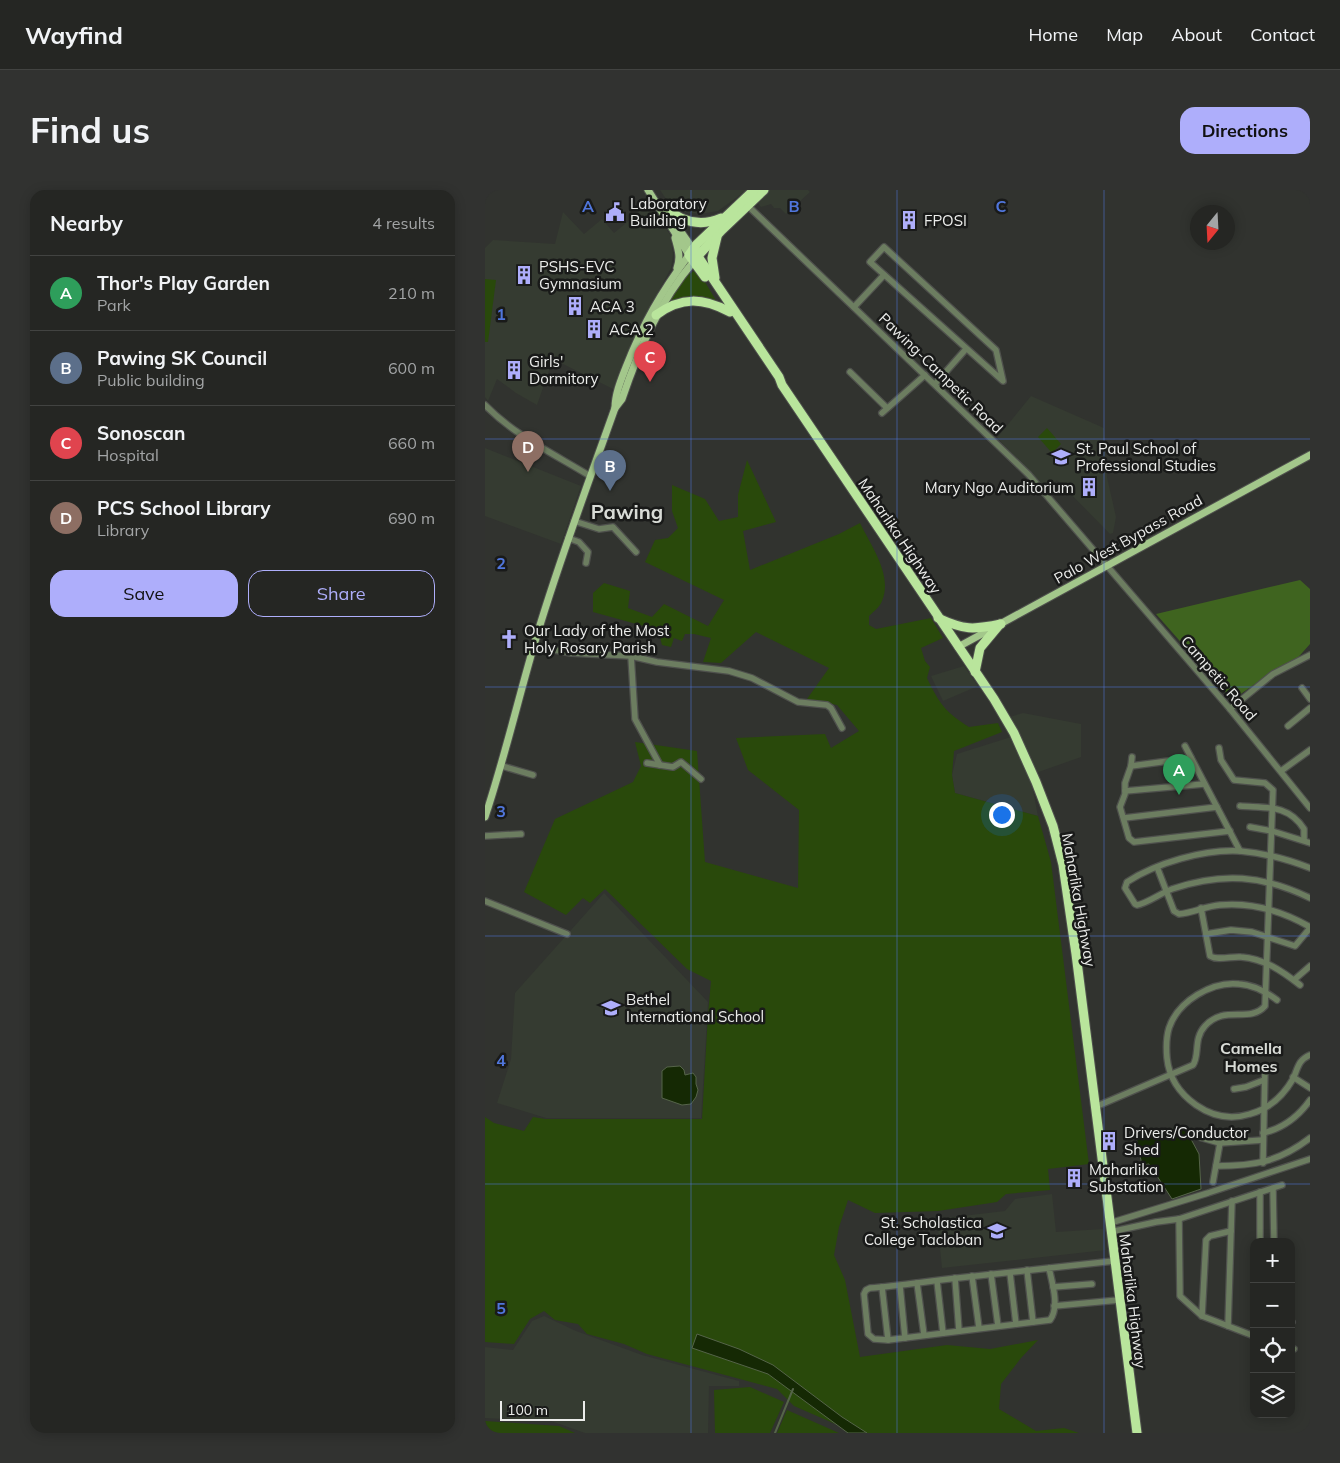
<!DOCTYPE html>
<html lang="en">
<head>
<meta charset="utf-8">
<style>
	:root { --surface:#252623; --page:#313230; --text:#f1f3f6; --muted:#a3a5a6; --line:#424341; --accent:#aeaefb }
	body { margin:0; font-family:Mulish,sans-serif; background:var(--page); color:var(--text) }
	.controls { position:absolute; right:15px; bottom:15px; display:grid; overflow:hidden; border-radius:10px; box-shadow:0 2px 12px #0003 }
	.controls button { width:45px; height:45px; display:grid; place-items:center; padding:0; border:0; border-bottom:1px solid var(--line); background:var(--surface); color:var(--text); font:25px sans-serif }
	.compass { position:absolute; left:705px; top:15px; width:45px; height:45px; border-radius:50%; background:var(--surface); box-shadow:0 2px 12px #0003; rotate:198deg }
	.scale { position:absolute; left:15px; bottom:12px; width:85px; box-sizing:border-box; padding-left:5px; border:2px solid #ebecea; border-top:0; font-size:14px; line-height:18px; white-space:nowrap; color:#ebecea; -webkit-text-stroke:4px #191a19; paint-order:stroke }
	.you { position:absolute; left:516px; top:624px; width:18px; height:18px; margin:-12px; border:4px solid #fff; border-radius:50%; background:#1a73e8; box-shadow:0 0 0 8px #1a73e833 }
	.badge { display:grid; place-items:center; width:32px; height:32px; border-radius:50%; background:var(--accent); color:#fff; font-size:16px; font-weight:700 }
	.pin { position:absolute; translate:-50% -41px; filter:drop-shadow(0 1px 2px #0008) }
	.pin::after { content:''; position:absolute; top:26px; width:18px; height:15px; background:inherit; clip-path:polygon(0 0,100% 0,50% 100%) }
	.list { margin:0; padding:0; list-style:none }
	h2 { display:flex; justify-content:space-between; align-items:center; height:65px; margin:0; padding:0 20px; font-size:21px }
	h2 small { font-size:16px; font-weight:400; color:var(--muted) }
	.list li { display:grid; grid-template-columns:32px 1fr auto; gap:15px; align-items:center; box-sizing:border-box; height:75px; padding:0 20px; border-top:1px solid var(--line) }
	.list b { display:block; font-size:19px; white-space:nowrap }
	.list p { margin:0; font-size:16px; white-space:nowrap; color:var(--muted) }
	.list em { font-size:16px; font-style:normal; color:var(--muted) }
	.actions { display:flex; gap:10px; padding:15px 20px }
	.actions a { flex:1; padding:11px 0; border:1px solid var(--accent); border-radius:15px; text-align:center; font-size:18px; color:var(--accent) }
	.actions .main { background:var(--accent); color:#111 }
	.icon { flex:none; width:28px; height:28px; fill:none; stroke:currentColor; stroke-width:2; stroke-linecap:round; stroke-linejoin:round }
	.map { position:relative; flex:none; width:825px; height:1243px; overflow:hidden; border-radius:15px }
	header { display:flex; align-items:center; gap:30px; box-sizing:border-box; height:70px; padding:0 25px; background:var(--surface); border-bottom:1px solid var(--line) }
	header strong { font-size:24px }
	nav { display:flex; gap:28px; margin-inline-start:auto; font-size:18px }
	.intro { display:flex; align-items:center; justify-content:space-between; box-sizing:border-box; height:120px; padding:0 30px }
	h1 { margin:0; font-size:35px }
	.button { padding:12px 22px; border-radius:15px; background:var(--accent); color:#111; font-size:18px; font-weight:700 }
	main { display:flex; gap:30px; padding:0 30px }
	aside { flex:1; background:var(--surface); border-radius:15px; box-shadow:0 2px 12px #0003 }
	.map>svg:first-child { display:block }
	.built { fill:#353b31 }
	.green { fill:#29490b }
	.forest { fill:#3f641f }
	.water { fill:#152904; stroke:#556449 }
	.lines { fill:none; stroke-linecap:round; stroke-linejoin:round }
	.stream { stroke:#556449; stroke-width:2 }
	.minor-casing { stroke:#4f514d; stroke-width:8 }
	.major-casing { stroke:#4f514d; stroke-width:9 }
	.highway-casing { stroke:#4f514d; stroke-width:11 }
	.minor { stroke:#6c7d60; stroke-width:5.5 }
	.major { stroke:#a3c78b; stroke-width:7 }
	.highway { stroke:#b9e59c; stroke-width:9 }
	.grid { fill:none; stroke:#5076dc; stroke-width:1; stroke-opacity:0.55 }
	.labels { text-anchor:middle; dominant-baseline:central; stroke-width:5; stroke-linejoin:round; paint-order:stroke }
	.poi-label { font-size:15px; fill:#ebecea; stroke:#191a19; text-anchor:start }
	.street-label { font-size:15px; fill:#ebecea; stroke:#191a19 }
	.neighbourhood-label { font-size:16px; font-weight:bold; fill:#d8dbd6; stroke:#191a19 }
	.district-label { font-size:20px; font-weight:bold; fill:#d8dbd6; stroke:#191a19 }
	.grid-label { font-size:16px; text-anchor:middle; font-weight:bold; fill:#5076dc; stroke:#191a19; stroke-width:5; stroke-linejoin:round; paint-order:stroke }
</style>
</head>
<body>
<header>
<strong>Wayfind</strong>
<nav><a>Home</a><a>Map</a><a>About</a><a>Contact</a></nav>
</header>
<div class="intro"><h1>Find us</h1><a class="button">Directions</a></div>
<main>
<aside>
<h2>Nearby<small>4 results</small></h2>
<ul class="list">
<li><span class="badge" style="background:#2e9e5b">A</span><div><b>Thor's Play Garden</b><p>Park</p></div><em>210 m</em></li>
<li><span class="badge" style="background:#5c6f8a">B</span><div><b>Pawing SK Council</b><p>Public building</p></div><em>600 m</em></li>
<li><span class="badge" style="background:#e0444e">C</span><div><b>Sonoscan</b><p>Hospital</p></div><em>660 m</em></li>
<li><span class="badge" style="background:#8d6e63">D</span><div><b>PCS School Library</b><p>Library</p></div><em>690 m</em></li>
</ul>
<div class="actions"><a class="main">Save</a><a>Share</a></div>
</aside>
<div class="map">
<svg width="825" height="1243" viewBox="0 0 825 1243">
	<rect width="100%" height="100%" fill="#31332f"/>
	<g class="built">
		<polygon points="175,0 262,0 233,21 215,24 200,22 190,18 183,12"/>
		<polygon points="282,0 323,0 325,2 301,24 295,18 289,18 286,14 276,17 271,11"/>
		<polygon points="164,14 186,46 188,65 186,78 154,138 130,200 68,169 52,215 31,203 12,189 3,211 0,207 0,58 8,50 70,54 78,22 99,44 117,29 129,43"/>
		<polygon points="546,206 619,238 622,287 631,327 628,343 625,344 572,290 561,300 512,248"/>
		<polygon points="0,258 96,296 76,354 0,326"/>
		<polygon points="479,476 493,496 458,511 446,486"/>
		<polygon points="538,523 596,534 596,567 545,585 553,626 470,603 467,585 472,564 526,547 518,529"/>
		<polygon points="119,703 223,812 216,928 61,928 12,913 26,869 30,803"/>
		<polygon points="567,1004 571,1042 618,1039 621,1060 457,1078 452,1029 520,1021 530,1009"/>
		<polygon points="59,1126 91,1141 157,1165 254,1191 254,1196 224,1196 223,1243 100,1243 66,1231 0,1228 0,1157 28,1160 47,1131"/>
	</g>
	<g class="green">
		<polygon points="209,81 214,82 232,112 183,114 200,87"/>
		<polygon points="0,89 11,90 3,152 0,152"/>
		<polygon points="562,238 576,254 567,263 553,247"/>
		<path d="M262,270l29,62 -33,9 7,39 89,-36 21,-11c11,23 33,52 22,78 -2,6 -9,11 -13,15v9l7,4 55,-11 12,20 -22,10 4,13 5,6 -3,11c12,25 18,34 42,49l29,-4 4,9 -48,19 -2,24 3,18 83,23 13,46 38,302 -41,5 2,21 -44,4 -9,8 -59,9 -63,2 -27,-13 -9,27 -5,28 11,25 15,77 87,-12 43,4 48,-9 -17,18 -20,26 -2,25 37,22 28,-3 15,5h-223l-62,-27 -17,-17 -130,-35 -23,-10 -37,-10 -9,-10 -23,-4 -11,-9 -14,8 -16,25 -29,-2v-225l9,6 30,8 9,-14 12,2h157l6,-105 3,-33 -24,-12 -82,-80 -15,14 -7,-5 -17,17 -42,-23 31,-73 78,-37 8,-16 -6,-24 62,9 8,111 93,26 1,-78 -51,-40 -12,-32 89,-4 6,14 28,-17 -22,-26 -30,-6 22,-31 -73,-36 -35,31 -18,-1 8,-24 -17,-4h-9l-3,7 -8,-3 -3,9 -9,-2 -4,-15 -65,-18v-19l11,-10 26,8 -2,17 24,9 12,-13 44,22 16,-26 -79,-38 10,-22 13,-2 10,-10 -6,-17v-26l33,14 14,22 19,-4v-22z"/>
		<polygon points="265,1197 299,1212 285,1243 230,1243 229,1200"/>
		<polygon points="302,1220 354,1243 292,1243"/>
		<polygon points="0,1231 74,1236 90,1243 0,1243"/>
	</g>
	<polygon class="forest" points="815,390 825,399 825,454 809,472 786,483 747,510 671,424"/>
	<g class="water">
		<polygon points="195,876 199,880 200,885 208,883 211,887 211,894 213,900 211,907 206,914 197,915 177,908 177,881 182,877"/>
		<polygon points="699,936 714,964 716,999 687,1009 672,986 666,986 664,974 657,975 651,947"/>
		<polygon points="212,1144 254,1159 288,1175 357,1227 382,1243 363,1243 283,1184 207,1158"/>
	</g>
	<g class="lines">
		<polyline class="stream" points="290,1243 308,1199"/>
		<g class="minor-casing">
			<g id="minor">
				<polyline points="263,16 544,285 745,519 825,618"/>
				<polygon points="399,57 511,160 518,191 385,72"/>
				<polyline points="369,117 399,85"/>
				<polyline points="365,182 402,218"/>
				<polyline points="450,194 481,159"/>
				<path d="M0,215c29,30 69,49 105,71"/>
				<polyline points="397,223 440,185"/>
				<polyline points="89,331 114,339 128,337 151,362"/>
				<polyline points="83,348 94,352 103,362 101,373"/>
				<polyline points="49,456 86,463 146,466 172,472 244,481 267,488 313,512 342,515 346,518 357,538"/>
				<polyline points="146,466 150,529 175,575"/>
				<polyline points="817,498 825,509"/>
				<polyline points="745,519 788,484 825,465"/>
				<polyline points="803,536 825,518"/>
				<polyline points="700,556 755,661"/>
				<polyline points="647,567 646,576 640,593 640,604 635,617 644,648 649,652 745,641"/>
				<polyline points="162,573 188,577 196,572 216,589"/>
				<polyline points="17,576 48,585"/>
				<polyline points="646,576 706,568"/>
				<polyline points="796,581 825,560"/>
				<polyline points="640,601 719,594"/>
				<path d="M755,616c26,2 48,-2 64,23v11"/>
				<polyline points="639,628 732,617"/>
				<polyline points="765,637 787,641 825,653"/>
				<polyline points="0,646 36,644"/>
				<path d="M672,677l17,44 5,3c14,-1 27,-8 41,-9 33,-3 62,6 90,22"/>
				<path d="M825,678c-23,-9 -46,-15 -70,-17 -36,-2 -84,12 -113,31l-2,6 10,16 2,1c9,-1 24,-12 35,-16 50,-17 91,-14 138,9"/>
				<polyline points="0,711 82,744"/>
				<path d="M716,718l9,48c8,5 22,0 31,1 24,2 41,14 59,28"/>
				<polyline points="721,744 746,740 767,742 810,756 825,738"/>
				<polyline points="809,790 825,776"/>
				<path d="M792,810c-12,-9 -23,-15 -38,-16 -27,-3 -61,17 -70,44 -3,10 -3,19 -2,30 2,20 12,35 29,47 16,11 35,15 54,9 19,-5 33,-18 43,-35 5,-11 5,-19 17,-24"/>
				<polyline points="808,887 825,898"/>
				<polyline points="749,899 761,897 779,890"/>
				<path d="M610,917l98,-42c7,-10 0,-26 12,-39 20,-22 44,-2 60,-20l8,-216 -8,-7 -31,-3 -13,-20 -2,-12"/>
				<path d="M778,943c21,-5 35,-16 47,-33"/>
				<polyline points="714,947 735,953 778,950"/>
				<polyline points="778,973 780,877"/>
				<path d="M731,976c38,0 63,-4 94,-28"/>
				<polyline points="728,992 735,953"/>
				<polyline points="788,999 789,1052"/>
				<polyline points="694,1029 695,1106 717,1126 769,1146"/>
				<polyline points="625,1033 723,1003 825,969"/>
				<polyline points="625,1042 671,1032 694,1029 797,995"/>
				<polyline points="775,1052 775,1002"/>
				<path d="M564,1078c3,14 11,39 1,52l-162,20 -14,-1 -6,-5 -4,-40 2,-4 4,-2c29,-2 58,-7 88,-10 52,-6 104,-11 156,-17"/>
				<polyline points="542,1080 548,1132"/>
				<polyline points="525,1083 531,1134"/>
				<polyline points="506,1084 513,1136"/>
				<polyline points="487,1086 494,1138"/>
				<polyline points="470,1088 474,1141"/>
				<polyline points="452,1091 458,1143"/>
				<polyline points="432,1093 439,1145"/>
				<polyline points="415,1096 420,1148"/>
				<polyline points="397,1097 403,1150"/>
				<polyline points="568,1097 607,1094"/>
				<polyline points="569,1116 634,1110"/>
				<polyline points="717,1126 721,1050 725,1046 746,1041"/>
				<polyline points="806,1131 807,1132"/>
				<polyline points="743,1136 747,1011"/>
				<polyline points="806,1158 809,1159"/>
			</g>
		</g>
		<g class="major-casing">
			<g id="major">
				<polyline points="187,29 208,59"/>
				<path d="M190,48c3,11 6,19 2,30"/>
				<path d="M130,218c0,-14 6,-28 11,-41 17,-43 35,-75 63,-112l-41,-65"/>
				<polyline points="473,457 825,265"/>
				<path d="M0,627c20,-60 34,-122 52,-182 23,-77 51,-151 78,-227l7,-9c17,-50 37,-97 72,-138"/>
			</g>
		</g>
		<g class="highway-casing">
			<g id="highway">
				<path d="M178,16c17,15 36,22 58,12"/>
				<polyline points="208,59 294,187 297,195 509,509 529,543 551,592 568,636 578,675 591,764 652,1243"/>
				<polyline points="210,69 237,40 279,0"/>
				<polyline points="220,87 204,65 212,54 269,0"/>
				<polyline points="230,88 227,68 232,47"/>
				<path d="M171,125c26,-19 47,-17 74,-3"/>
				<path d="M453,428c26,12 35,12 63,6"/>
				<polyline points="490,482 495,458 515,434"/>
			</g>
		</g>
		<use href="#minor" class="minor"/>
		<use href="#major" class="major"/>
		<use href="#highway" class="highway"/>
	</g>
	<path class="grid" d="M206,0v1243M412,0v1243M619,0v1243M0,249h825M0,497h825M0,746h825M0,994h825"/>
	<defs>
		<g id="civic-bare" transform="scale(1.5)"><path d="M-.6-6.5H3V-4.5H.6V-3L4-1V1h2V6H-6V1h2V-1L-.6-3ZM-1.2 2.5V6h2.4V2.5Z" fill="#aeaefb" stroke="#191a19" stroke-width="2.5" paint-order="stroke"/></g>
		<g id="building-bare" transform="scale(1.5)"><path d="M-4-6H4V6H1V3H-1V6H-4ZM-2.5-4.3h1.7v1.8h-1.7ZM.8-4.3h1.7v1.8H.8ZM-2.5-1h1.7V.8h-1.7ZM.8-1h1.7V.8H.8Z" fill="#aeaefb" stroke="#191a19" stroke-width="2.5" paint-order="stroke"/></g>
		<g id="university-bare" transform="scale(1.5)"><path d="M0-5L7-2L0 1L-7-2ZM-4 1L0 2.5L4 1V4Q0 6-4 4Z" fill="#aeaefb" stroke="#191a19" stroke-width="2.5" paint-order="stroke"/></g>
		<g id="church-bare" transform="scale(1.5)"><path d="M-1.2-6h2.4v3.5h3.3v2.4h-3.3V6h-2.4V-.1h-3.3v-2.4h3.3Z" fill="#aeaefb" stroke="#191a19" stroke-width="2.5" paint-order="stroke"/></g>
		<g id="school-bare" transform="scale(1.5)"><path d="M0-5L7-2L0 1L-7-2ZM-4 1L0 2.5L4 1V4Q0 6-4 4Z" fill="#aeaefb" stroke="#191a19" stroke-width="2.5" paint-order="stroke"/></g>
	</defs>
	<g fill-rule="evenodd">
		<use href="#civic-bare" x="130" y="22"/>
		<use href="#building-bare" x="424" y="30"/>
		<use href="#building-bare" x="39" y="85"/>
		<use href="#building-bare" x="90" y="116"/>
		<use href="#building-bare" x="109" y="139"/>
		<use href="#building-bare" x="29" y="180"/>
		<use href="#university-bare" x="576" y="267"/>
		<use href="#building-bare" x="604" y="297"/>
		<use href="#church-bare" x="24" y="449"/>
		<use href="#school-bare" x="126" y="818"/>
		<use href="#building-bare" x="624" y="951"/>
		<use href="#building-bare" x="589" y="988"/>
		<use href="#school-bare" x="512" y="1041"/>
	</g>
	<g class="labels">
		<g class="poi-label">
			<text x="145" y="13">Laboratory<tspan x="145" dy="17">Building</tspan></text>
			<text x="439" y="30">FPOSI</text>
			<text x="54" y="76">PSHS-EVC<tspan x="54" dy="17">Gymnasium</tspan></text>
			<text x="105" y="116">ACA 3</text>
			<text x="124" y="139">ACA 2</text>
			<text x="44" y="171">Girls'<tspan x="44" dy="17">Dormitory</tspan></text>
			<text x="591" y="258">St. Paul School of<tspan x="591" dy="17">Professional Studies</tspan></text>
			<text x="589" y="297" text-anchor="end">Mary Ngo Auditorium</text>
			<text x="39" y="440">Our Lady of the Most<tspan x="39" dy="17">Holy Rosary Parish</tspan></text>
			<text x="141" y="809">Bethel<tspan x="141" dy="17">International School</tspan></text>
			<text x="639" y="942">Drivers/Conductor<tspan x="639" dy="17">Shed</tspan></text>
			<text x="604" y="979">Maharlika<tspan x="604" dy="17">Substation</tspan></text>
			<text x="497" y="1032" text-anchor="end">St. Scholastica<tspan x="497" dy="17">College Tacloban</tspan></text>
		</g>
		<g class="street-label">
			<text transform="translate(456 183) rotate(44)">Pawing-Campetic Road</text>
			<text transform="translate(415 346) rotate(56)">Maharlika Highway</text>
			<text transform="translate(643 349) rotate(-29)">Palo West Bypass Road</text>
			<text transform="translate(734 488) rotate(49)">Campetic Road</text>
			<text transform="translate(594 710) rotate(80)">Maharlika Highway</text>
			<text transform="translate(648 1111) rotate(83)">Maharlika Highway</text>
		</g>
		<g class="neighbourhood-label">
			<text x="766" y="858">Camella<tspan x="766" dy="18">Homes</tspan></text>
		</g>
		<g class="district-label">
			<text x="142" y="321">Pawing</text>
		</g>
	</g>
	<g class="grid-label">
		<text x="103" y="22">A</text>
		<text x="309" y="22">B</text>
		<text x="516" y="22">C</text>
		<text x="16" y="130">1</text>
		<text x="16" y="379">2</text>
		<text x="16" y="627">3</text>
		<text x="16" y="876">4</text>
		<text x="16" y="1124">5</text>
	</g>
</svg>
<div class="controls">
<button>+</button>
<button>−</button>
<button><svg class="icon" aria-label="locate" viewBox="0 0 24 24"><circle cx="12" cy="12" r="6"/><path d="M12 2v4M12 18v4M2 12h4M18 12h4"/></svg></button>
<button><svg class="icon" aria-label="layers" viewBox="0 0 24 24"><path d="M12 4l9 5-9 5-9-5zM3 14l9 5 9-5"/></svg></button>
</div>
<svg class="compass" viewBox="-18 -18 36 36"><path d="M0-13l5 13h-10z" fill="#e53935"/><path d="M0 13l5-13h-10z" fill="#a3a5a6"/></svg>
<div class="scale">100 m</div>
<div class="you"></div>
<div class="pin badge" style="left:694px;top:605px;background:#2e9e5b">A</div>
<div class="pin badge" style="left:125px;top:301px;background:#5c6f8a">B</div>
<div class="pin badge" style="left:165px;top:192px;background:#e0444e">C</div>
<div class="pin badge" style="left:43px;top:282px;background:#8d6e63">D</div>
</div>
</main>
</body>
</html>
